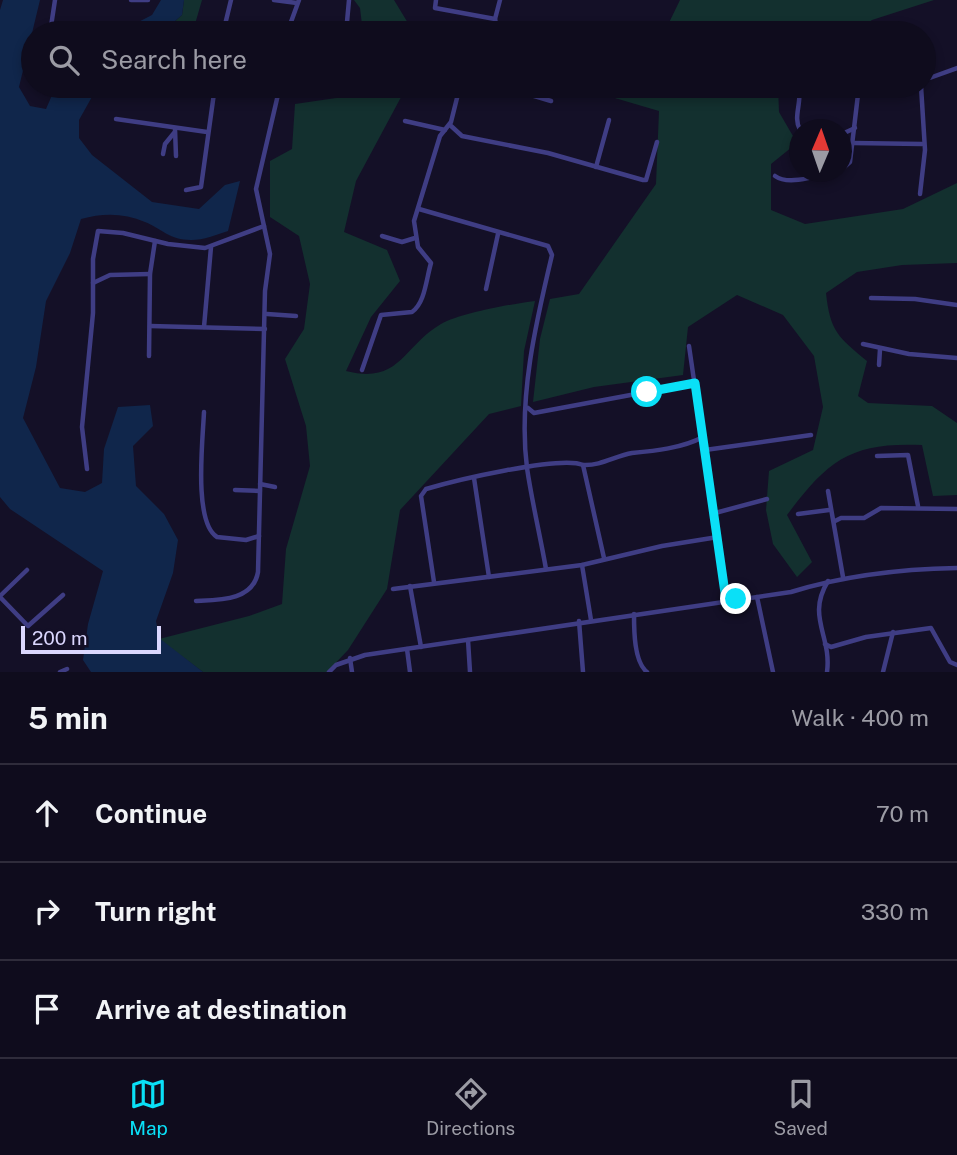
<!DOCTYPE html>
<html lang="en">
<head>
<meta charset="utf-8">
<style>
	:root { --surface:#0f0c1d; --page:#1d1a2a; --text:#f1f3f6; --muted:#9b9ba4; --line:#2f2c3b; --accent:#0ae0f7 }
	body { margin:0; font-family:"Public Sans",sans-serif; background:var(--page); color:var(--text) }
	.compass { position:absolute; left:789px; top:119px; width:63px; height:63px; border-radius:50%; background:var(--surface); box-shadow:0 4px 10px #0003; rotate:2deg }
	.scale { position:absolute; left:21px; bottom:18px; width:140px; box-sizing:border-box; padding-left:7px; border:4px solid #dbd7fe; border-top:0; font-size:19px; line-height:24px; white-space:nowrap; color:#dbd7fe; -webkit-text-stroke:5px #141027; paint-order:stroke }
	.stop { position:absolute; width:21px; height:21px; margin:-16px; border:5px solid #0ae0f7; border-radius:50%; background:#fff }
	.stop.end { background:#0ae0f7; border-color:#fff; box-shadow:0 2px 7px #0008 }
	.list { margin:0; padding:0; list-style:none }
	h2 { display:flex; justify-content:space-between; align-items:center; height:91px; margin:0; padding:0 28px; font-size:30px }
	h2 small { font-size:23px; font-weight:400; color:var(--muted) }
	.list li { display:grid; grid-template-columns:46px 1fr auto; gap:21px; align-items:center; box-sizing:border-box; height:98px; padding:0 28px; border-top:2px solid var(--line) }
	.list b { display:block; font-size:26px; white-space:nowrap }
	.list em { font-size:23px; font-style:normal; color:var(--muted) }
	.icon { flex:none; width:38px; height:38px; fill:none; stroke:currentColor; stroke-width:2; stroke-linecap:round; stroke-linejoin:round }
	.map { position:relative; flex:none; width:957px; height:672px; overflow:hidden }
	.search { position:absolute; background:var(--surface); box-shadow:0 4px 10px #0003; left:21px; right:21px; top:21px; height:77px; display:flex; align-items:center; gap:18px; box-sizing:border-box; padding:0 24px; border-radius:38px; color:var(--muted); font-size:26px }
	.sheet { height:385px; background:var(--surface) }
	nav { display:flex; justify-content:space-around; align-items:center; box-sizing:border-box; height:98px; border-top:2px solid var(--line); background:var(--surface); font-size:19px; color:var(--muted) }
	nav a { display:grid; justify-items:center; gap:4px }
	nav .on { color:var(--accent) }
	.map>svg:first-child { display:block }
	.green { fill:#13302f }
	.water { fill:#10264b }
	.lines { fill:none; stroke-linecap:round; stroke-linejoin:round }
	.minor { stroke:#3f3d84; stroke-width:4.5 }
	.route { stroke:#0ae0f7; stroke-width:9 }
</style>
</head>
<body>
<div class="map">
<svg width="957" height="672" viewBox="0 0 957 672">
	<rect width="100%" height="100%" fill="#141027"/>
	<g class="green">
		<polygon points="184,0 202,0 193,31 166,33 165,30 182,15"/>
		<polygon points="354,0 394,0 414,33 363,33 360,8"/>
		<polygon points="680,0 934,0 872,20 853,33 664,33"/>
		<path d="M356,86h51l-51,95 -12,51 43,18 13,31 -29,36 -25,54c54,14 57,-25 95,-47 20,-11 70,-20 94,-23l-11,50 -3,55 -32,8 -89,96 -13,79 -39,61 -21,22h-124l-44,-33 90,-23 33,-12 4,-55 24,-83 -4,-40 -21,-67 19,-30 6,-45 -11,-48 -29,-19v-56l22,-12 3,-45 55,-8z"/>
		<path d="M574,86h204l1,26 18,31 -26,21v46l34,14 98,-15 54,-26v80l-55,2 -45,7 -31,21c4,38 12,44 41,68l-9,35 10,7 64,3 25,17v72l-24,1 -11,-51c-71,-3 -94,15 -135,70l25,47 -15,15 -24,-33 -7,-34 3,-39 44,-21 10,-43 -9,-51 -31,-41 -46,-20 -49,32 -5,48 -89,12 -61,15 7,-63 10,-40 29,-5 77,-110 3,-73z"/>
	</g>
	<g class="water">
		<path d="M3,0h37l-21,87 11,19 16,3 10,-23h42l-19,34v18l13,17 60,47 47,7 26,-24 15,-4 -12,50c-12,4 -24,9 -37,9 -21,0 -29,-11 -46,-18 -21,-9 -42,-9 -64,-3l-11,34 -24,48 -10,66 -13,51 37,70 25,4 17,-9 2,-34 14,-42 32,-2 3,21 -20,20 3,40 28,28 14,26 -5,33 -17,48 3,17 44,34h-112l-8,-12 5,-36 15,-53 -93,-62 -10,-12v-487z"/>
		<polygon points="161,0 184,0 182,15 161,33 117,33 152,15"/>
	</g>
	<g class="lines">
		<g class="minor">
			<polyline points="131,0 148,0"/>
			<polyline points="274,0 297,3"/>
			<polyline points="436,0 435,8 495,19"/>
			<polyline points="50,33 55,0"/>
			<polyline points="223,33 231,0"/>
			<polyline points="287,33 299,0"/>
			<polyline points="346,33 349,0"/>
			<polyline points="498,33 495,19 500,0"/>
			<polyline points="924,80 957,68"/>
			<polyline points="501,86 551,101"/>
			<path d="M797,86c7,14 -5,30 3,44"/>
			<polyline points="116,119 207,132"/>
			<polyline points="405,121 445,130"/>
			<polyline points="450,125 462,136 548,153 643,180 646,180 657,142"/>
			<polyline points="175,129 176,156"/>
			<polyline points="842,134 855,128"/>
			<polyline points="853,143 922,144"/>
			<polyline points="163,154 165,144 174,133"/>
			<polyline points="596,167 609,120"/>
			<polyline points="842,169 850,162 859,86"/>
			<path d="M775,176c14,10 41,0 56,-4"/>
			<polyline points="186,190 201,187 215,86"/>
			<polyline points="920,194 925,150 921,86"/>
			<path d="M419,209l129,37 4,9c-16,67 -34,143 -25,213 5,34 13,67 19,101"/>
			<polyline points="382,236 402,242 415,238"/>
			<polyline points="93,283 110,275 150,274"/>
			<polyline points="486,289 498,234"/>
			<polyline points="871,298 915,299 957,305"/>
			<polyline points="267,314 296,316"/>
			<polyline points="150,326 265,329"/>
			<polyline points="204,327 211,247"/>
			<polyline points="863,344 909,354 957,358"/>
			<polyline points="689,346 726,600"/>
			<polyline points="149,356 150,274 155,241"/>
			<polyline points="879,365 880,349"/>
			<path d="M362,370l19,-55 31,-3c13,-9 14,-32 19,-49l-13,-16 -4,-26 26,-85 11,-14 9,-36"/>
			<polyline points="528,408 534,413 695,383"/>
			<path d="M204,412c-1,26 -11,110 13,125l29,3 13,-4"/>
			<polyline points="705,450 811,435"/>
			<polyline points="877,456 908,455 918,506"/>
			<path d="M583,465c18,1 32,-9 49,-12 22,-2 51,-5 71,-16"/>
			<polyline points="87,469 82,427 93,313 93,259 98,231 123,233 168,244 205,248 264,226"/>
			<polyline points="474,478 489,577"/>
			<polyline points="260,484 275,487"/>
			<polyline points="235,490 260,491"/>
			<polyline points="828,491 843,577"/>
			<polyline points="715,513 767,499"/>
			<polyline points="798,514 829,510"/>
			<polyline points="835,521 841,518 864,518 881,508 957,509"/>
			<polyline points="582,565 591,620"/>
			<path d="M434,582l-13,-86 5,-7c27,-8 135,-34 157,-24l21,93"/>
			<polyline points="410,586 421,647"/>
			<polyline points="393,589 582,565 662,546 718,537"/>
			<polyline points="0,596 27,570"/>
			<polyline points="0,597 28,626 63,595"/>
			<polyline points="757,597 773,672"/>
			<path d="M196,601c23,-1 57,0 62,-29l7,-281 5,-37 -14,-65 24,-103"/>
			<path d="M634,614c0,16 0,48 13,58"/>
			<polyline points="579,621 583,672"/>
			<polyline points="468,640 470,672"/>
			<polyline points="825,644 831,647 866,637 931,628 950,662 957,665"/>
			<polyline points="407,649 410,672"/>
			<polyline points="350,658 352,672"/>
			<polyline points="60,672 67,669"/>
			<path d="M329,672l7,-7 29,-10 426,-63c55,-17 108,-23 166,-24"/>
			<path d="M827,672c5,-36 -21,-55 1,-91"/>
			<polyline points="883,672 893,632"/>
		</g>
	</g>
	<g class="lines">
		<polyline class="route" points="647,392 695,383 726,600 736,599"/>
	</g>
</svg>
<svg class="compass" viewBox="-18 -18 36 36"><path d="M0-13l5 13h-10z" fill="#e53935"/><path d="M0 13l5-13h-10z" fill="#9b9ba4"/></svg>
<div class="scale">200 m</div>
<div class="stop" style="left:647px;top:392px"></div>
<div class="stop end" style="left:736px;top:599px"></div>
<div class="search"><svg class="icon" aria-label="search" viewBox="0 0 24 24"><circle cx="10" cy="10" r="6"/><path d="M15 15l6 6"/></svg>Search here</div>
</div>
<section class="sheet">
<h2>5 min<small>Walk · 400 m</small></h2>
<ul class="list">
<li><svg class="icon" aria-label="ahead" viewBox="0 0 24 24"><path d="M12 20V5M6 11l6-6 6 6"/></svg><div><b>Continue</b></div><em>70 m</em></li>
<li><svg class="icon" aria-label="right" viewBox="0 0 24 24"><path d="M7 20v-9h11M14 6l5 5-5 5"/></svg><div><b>Turn right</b></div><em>330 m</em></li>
<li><svg class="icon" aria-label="arrive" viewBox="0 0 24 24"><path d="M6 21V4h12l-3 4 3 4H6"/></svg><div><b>Arrive at destination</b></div></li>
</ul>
</section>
<nav>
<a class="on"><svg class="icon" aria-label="map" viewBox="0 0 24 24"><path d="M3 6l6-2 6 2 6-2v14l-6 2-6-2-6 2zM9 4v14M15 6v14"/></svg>Map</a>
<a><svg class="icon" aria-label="directions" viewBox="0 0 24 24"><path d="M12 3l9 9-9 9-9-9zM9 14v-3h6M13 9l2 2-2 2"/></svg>Directions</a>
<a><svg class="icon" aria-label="saved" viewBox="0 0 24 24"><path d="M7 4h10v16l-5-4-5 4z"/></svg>Saved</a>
</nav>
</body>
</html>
